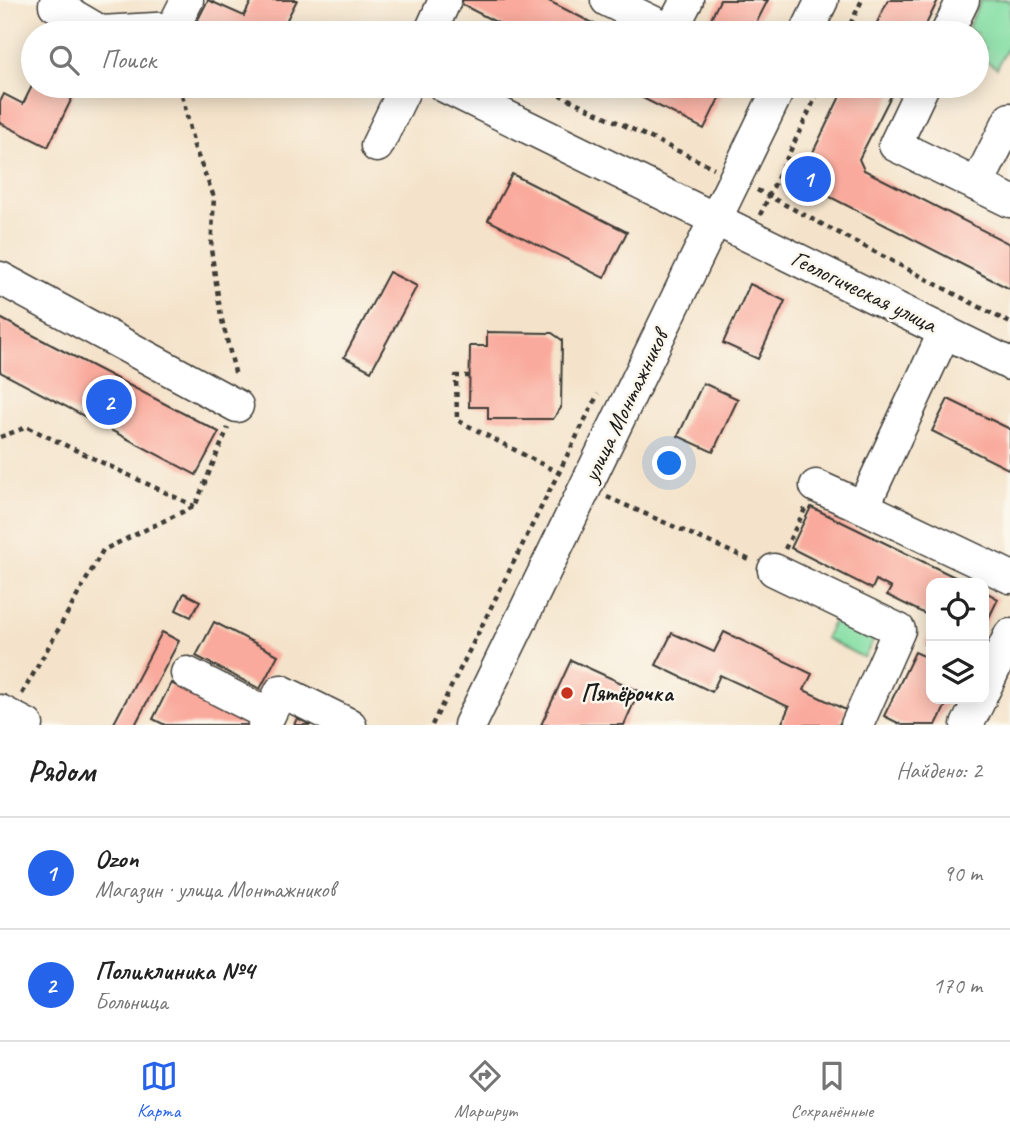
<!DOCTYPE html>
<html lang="ru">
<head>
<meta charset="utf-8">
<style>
	:root { --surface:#fff; --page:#f6f6f6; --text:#222; --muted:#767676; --line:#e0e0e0; --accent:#2563eb }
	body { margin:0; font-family:Caveat,sans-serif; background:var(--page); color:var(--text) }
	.controls { position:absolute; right:21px; bottom:21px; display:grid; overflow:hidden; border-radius:14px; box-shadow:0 4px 18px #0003 }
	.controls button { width:63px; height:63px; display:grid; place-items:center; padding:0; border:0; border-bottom:2px solid var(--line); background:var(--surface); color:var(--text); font:35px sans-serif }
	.you { position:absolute; left:670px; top:464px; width:24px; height:24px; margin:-18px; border:5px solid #fff; border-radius:50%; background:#1a73e8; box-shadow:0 0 0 10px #1a73e833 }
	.badge { display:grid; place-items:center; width:46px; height:46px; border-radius:50%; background:var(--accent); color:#fff; font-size:23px; font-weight:700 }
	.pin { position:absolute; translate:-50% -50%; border:4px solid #fff; box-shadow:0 2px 7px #0006 }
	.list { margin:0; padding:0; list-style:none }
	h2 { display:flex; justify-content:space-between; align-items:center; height:91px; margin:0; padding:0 28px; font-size:30px }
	h2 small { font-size:23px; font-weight:400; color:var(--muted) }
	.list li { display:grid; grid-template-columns:46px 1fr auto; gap:21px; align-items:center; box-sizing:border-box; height:112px; padding:0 28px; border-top:2px solid var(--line) }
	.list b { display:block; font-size:26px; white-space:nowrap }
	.list p { margin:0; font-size:23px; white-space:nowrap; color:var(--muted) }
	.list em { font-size:23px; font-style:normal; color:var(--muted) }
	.icon { flex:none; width:38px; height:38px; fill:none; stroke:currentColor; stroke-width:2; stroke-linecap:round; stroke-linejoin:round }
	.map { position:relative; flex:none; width:1010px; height:725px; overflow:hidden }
	.search { position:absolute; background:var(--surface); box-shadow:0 4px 18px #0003; left:21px; right:21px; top:21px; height:77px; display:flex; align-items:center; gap:18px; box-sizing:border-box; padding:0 24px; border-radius:38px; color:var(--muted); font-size:26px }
	.sheet { height:315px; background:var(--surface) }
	nav { display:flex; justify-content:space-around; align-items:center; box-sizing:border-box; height:98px; border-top:2px solid var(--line); background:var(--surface); font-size:19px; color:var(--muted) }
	nav a { display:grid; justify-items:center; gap:4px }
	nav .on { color:var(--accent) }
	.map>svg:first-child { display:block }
	.green { fill:#84dea4; stroke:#507d60; stroke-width:2 }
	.building { fill:#f9aa9c }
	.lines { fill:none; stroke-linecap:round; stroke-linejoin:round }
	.minor-casing { stroke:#3c3a36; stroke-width:35 }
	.path { stroke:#3c3a36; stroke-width:4.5; stroke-dasharray:5 5; stroke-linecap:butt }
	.minor { stroke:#fff; stroke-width:32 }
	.poi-dot { fill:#c8321e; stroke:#fbf7ec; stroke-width:2.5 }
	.labels { text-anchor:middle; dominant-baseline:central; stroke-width:5; stroke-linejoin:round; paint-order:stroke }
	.street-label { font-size:24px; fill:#1c1c1c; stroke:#fbf7ec }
	.poi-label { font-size:24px; font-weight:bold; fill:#1c1c1c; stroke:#fbf7ec; text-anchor:start }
</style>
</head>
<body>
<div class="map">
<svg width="1010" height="725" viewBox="0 0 1010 725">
	<rect width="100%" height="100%" fill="#fbf7ec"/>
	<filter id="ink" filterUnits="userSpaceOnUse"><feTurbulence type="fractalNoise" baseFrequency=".0143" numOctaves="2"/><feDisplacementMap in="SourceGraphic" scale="14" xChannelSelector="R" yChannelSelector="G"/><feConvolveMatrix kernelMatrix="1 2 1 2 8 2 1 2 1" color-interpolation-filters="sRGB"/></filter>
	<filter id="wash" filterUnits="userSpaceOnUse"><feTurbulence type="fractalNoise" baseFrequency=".00686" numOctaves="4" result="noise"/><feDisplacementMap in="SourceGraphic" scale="28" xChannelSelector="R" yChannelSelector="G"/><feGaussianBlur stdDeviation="1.57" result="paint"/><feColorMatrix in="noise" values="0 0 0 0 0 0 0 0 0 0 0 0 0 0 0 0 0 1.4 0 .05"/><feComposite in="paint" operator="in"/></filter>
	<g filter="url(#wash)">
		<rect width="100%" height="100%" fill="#f4e3ca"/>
		<g class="green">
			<polygon points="981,0 1010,0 1010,43 997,68 980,57 985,49 977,38 977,33 973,33 968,27"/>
			<polygon points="840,609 879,629 864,658 825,638"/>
		</g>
		<g id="blocks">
			<g class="building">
				<polygon points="208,0 244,16 252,0 297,0 280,33 191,33"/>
				<polygon points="463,0 547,0 612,33 517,33 461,4"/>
				<polygon points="720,0 768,0 751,33 704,33"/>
				<polygon points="888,0 938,0 922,33 872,33"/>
				<polygon points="32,86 78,86 48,147 0,123 0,102 4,94 23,104"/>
				<polygon points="619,86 725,86 704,129"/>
				<polygon points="845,86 896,86 859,159 864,170 1010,244 1010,289 799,181"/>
				<polygon points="512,174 627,232 604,278 488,220"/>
				<polygon points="389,272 417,286 371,371 344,357"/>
				<polygon points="750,284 785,301 758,359 723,343"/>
				<polygon points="0,318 219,432 196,475 0,372"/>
				<polygon points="487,332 552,333 562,340 561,408 553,419 488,419 488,407 469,407 470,346 487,346"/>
				<polygon points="703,383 738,399 713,452 678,436"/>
				<polygon points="948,399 1010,429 1010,470 932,431"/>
				<polygon points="811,507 967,583 931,583 931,617 887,595 891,588 876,580 872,589 791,548"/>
				<polygon points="984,591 998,599 984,628"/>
				<polygon points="184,593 200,601 191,617 176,610"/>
				<polygon points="214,622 278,655 260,689 196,656"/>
				<polygon points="931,628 931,699 949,699 936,725 902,725 884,716 915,652 926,657 931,647 924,644"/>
				<polygon points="162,632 179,641 135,725 113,725"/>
				<polygon points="724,632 812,674 804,690 846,710 839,725 781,725 789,707 720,675 712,692 656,665 672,633 714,652"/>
				<polygon points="571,660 639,691 624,725 541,725"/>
				<polygon points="171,683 250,722 249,725 165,725 153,719"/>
				<polygon points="297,718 311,725 294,725"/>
			</g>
		</g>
	</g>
	<g filter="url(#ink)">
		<use href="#blocks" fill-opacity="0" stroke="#3c3a36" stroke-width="2"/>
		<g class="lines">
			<g class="minor-casing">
				<g id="minor">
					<polyline points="57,0 55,5 101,32 173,28 187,0"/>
					<polyline points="607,0 671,31 687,0"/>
					<polyline points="430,33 445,0"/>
					<polyline points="806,33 822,0"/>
					<polyline points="947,33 963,0"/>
					<polyline points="444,86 1010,364"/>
					<polyline points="923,86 895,145 1010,201"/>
					<polyline points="377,146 406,86"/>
					<polyline points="977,185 1010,119"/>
					<polyline points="0,278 237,406"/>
					<polyline points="945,331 863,507 1010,577"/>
					<polyline points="816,486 863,507"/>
					<polyline points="774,570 899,630 857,725"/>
					<polyline points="187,673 269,715"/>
					<polyline points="984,690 1010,635"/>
					<polyline points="0,711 27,725"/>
					<polyline points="264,725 281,691 350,725"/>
					<polyline points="470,725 780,86"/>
					<polyline points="967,725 980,699"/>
				</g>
			</g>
			<g class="path">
				<polyline points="846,33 862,0"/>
				<polyline points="180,86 194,146 214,197 211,249 221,316 236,376"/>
				<polyline points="541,86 714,168"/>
				<polyline points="757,190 1010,323"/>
				<polyline points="760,215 821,86"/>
				<polyline points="470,376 456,376 457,420 561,474"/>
				<polyline points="0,437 27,427 194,506"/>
				<polyline points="607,497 752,561"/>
				<polyline points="785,549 806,507"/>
				<polyline points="22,694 103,550 195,506 228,428"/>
				<polyline points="432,725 598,394"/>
			</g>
			<use href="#minor" class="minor"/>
		</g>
	</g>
	<circle class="poi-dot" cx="567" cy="693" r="7"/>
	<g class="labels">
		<g class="street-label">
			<text transform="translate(864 291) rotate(26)">Геологическая улица</text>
			<text transform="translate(625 406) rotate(-64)">улица Монтажников</text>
		</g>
		<g class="poi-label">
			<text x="581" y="693">Пятёрочка</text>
		</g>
	</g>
</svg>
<div class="controls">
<button><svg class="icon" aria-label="locate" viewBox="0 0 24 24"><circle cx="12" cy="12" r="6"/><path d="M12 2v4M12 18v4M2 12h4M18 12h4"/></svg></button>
<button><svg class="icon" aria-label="layers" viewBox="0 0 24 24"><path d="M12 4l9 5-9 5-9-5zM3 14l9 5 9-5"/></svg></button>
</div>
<div class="you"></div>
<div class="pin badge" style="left:808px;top:179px">1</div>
<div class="pin badge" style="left:109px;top:402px">2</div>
<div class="search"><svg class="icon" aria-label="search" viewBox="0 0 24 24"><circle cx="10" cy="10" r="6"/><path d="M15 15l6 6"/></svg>Поиск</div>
</div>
<section class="sheet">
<h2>Рядом<small>Найдено: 2</small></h2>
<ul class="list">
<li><span class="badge">1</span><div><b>Ozon</b><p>Магазин · улица Монтажников</p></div><em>90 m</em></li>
<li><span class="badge">2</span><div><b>Поликлиника №4</b><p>Больница</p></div><em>170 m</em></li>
</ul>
</section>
<nav>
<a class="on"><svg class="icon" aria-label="map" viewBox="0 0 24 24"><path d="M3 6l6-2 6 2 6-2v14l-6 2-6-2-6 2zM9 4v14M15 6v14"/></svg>Карта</a>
<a><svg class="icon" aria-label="directions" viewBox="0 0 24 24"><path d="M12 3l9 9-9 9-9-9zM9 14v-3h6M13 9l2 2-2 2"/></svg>Маршрут</a>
<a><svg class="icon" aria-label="saved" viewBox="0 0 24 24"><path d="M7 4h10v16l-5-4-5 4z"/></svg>Сохранённые</a>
</nav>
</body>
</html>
